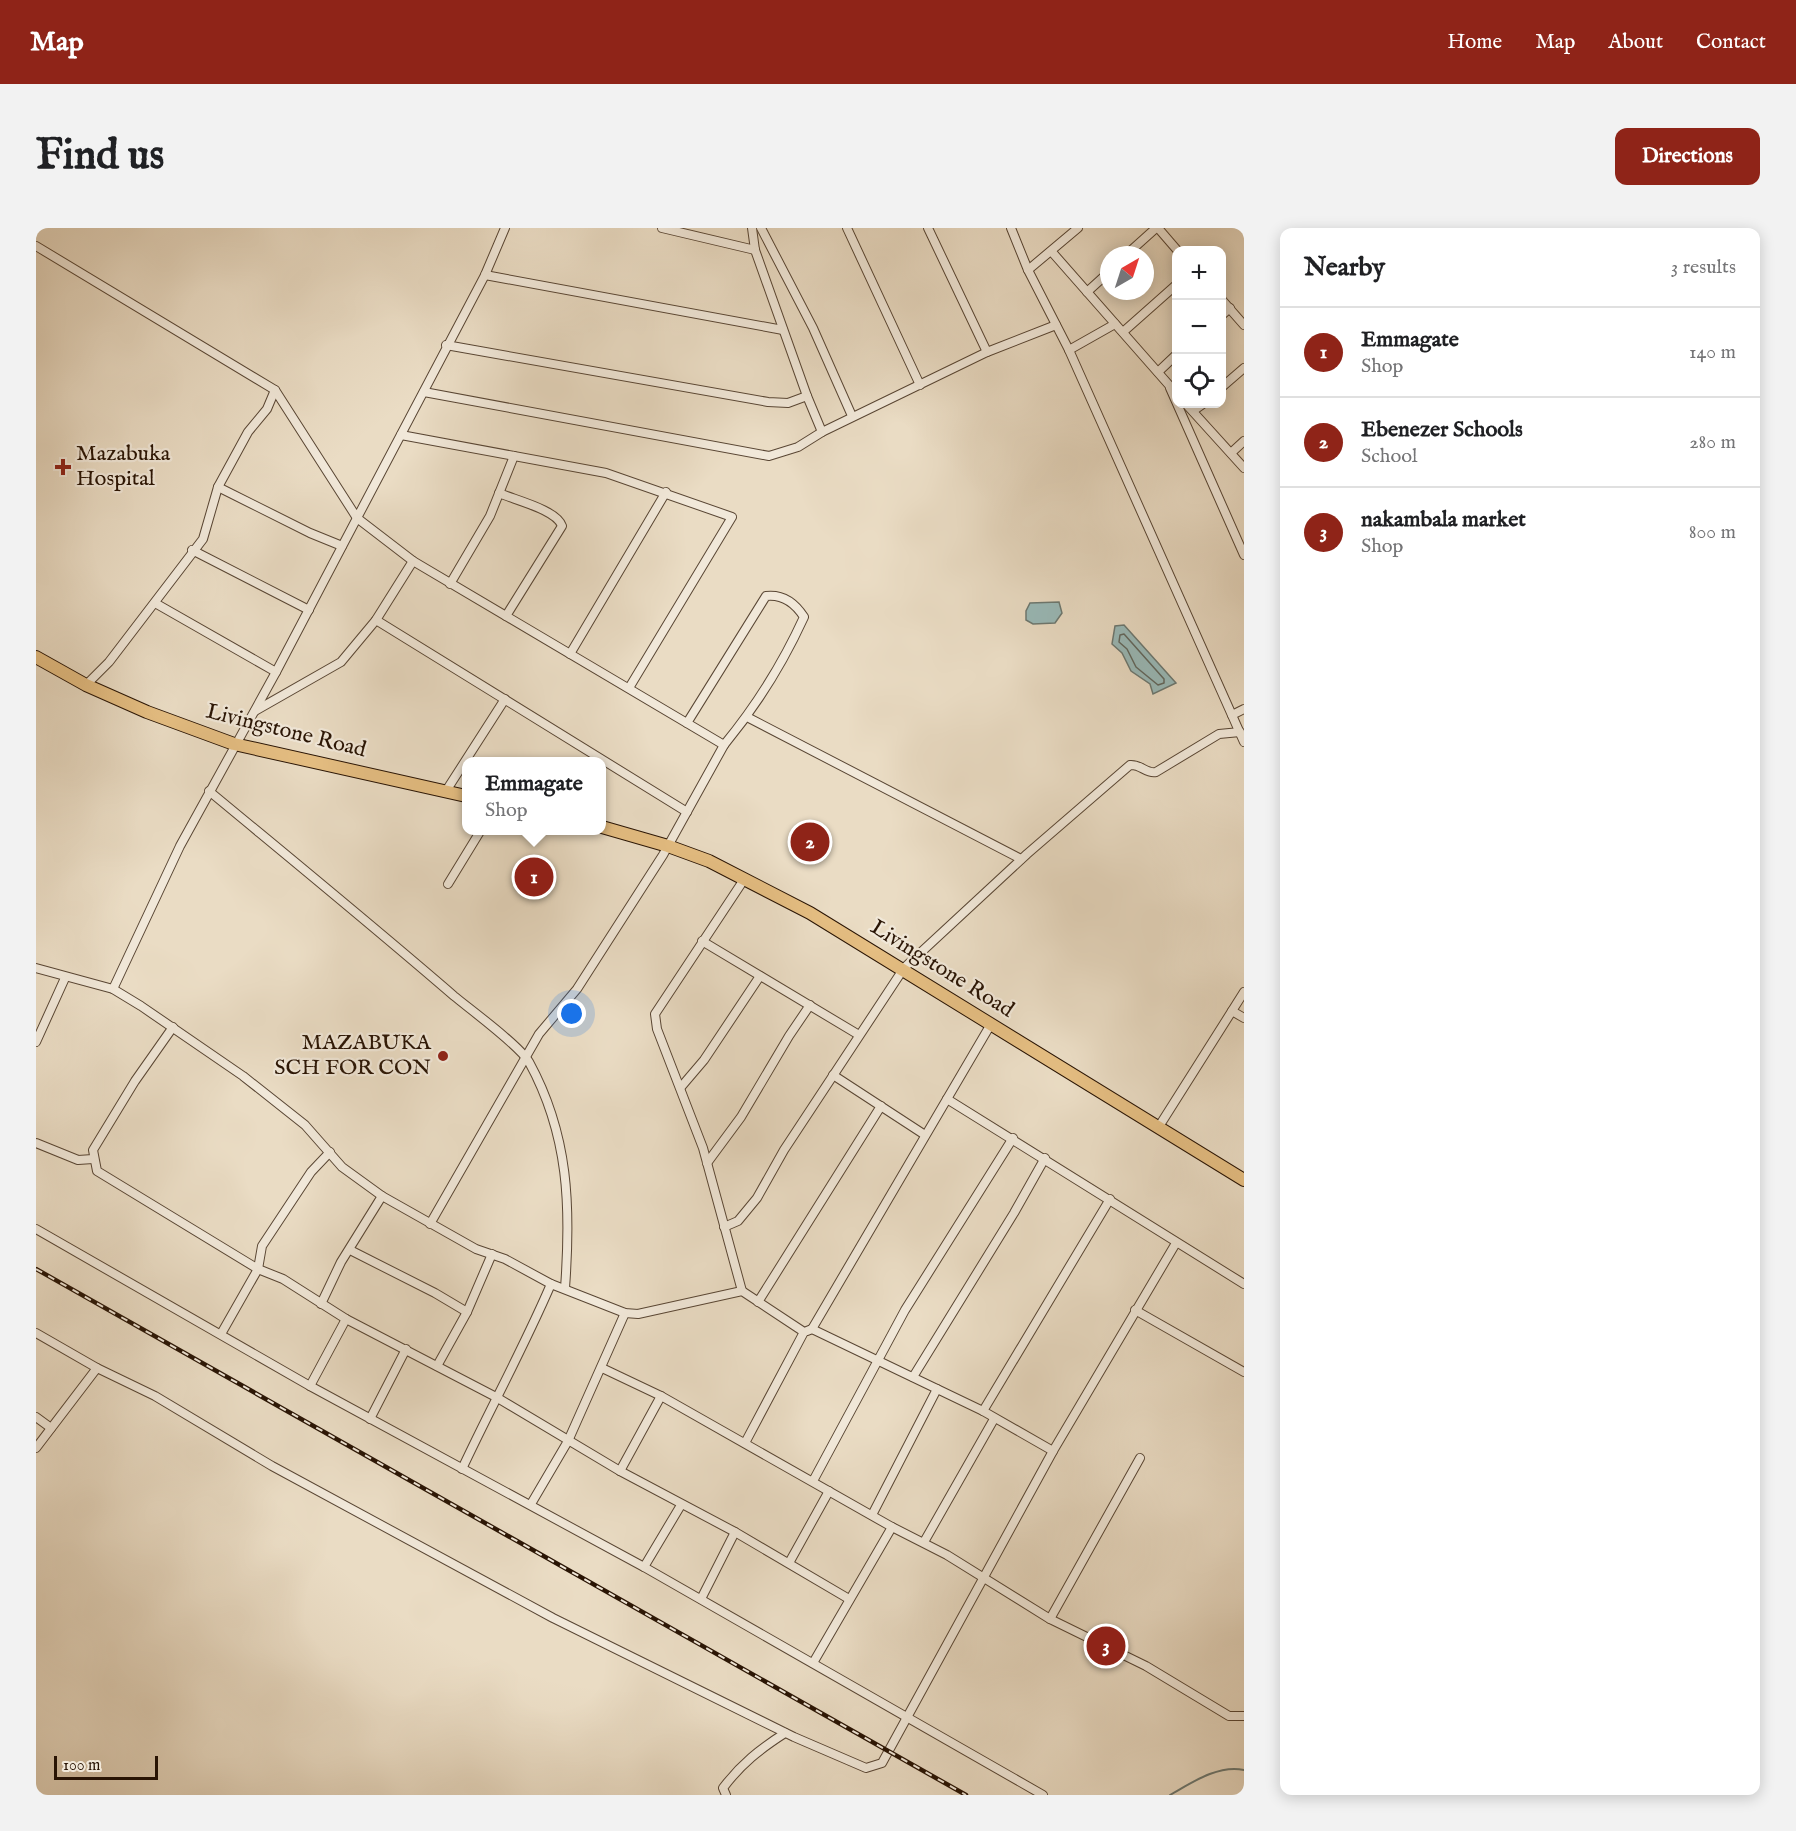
<!DOCTYPE html>
<html lang="en">
<head>
<meta charset="utf-8">
<style>
	:root { --surface:#fff; --page:#f2f2f2; --text:#202124; --muted:#757577; --line:#e0e0e0; --accent:#8f2418 }
	body { margin:0; font-family:"IM FELL English",serif; background:var(--page); color:var(--text) }
	.controls { position:absolute; right:18px; top:18px; display:grid; overflow:hidden; border-radius:12px; box-shadow:0 3px 15px #0003 }
	.controls button { width:54px; height:54px; display:grid; place-items:center; padding:0; border:0; border-bottom:2px solid var(--line); background:var(--surface); color:var(--text); font:30px sans-serif }
	.compass { position:absolute; left:1064px; top:18px; width:54px; height:54px; border-radius:50%; background:var(--surface); box-shadow:0 3px 15px #0003; rotate:39deg }
	.scale { position:absolute; left:18px; bottom:15px; width:104px; box-sizing:border-box; padding-left:6px; border:3px solid #291404; border-top:0; font-size:16px; line-height:21px; white-space:nowrap; color:#291404; -webkit-text-stroke:4px #f1e8d9; paint-order:stroke }
	.you { position:absolute; left:536px; top:786px; width:21px; height:21px; margin:-15px; border:4px solid #fff; border-radius:50%; background:#1a73e8; box-shadow:0 0 0 9px #1a73e833 }
	.badge { display:grid; place-items:center; width:39px; height:39px; border-radius:50%; background:var(--accent); color:#fff; font-size:20px; font-weight:700 }
	.pin { position:absolute; translate:-50% -50%; border:3px solid #fff; box-shadow:0 2px 6px #0006 }
	.popup { position:absolute; left:426px; top:529px; width:144px; height:78px; box-sizing:border-box; display:grid; place-content:center; border-radius:12px; background:var(--surface); filter:drop-shadow(0 2px 4px #0005); font-size:20px; white-space:nowrap; color:var(--muted) }
	.popup b { font-size:22px; color:var(--text) }
	.popup::after { content:''; position:absolute; left:50%; top:100%; margin-left:-12px; border:12px solid transparent; border-top-color:var(--surface) }
	.list { margin:0; padding:0; list-style:none }
	h2 { display:flex; justify-content:space-between; align-items:center; height:78px; margin:0; padding:0 24px; font-size:26px }
	h2 small { font-size:20px; font-weight:400; color:var(--muted) }
	.list li { display:grid; grid-template-columns:39px 1fr auto; gap:18px; align-items:center; box-sizing:border-box; height:90px; padding:0 24px; border-top:2px solid var(--line) }
	.list b { display:block; font-size:22px; white-space:nowrap }
	.list p { margin:0; font-size:20px; white-space:nowrap; color:var(--muted) }
	.list em { font-size:20px; font-style:normal; color:var(--muted) }
	.icon { flex:none; width:33px; height:33px; fill:none; stroke:currentColor; stroke-width:2; stroke-linecap:round; stroke-linejoin:round }
	.map { position:relative; flex:none; width:1208px; height:1567px; overflow:hidden; border-radius:12px }
	header { display:flex; align-items:center; gap:36px; box-sizing:border-box; height:84px; padding:0 30px; background:var(--accent); color:#fff }
	header strong { font-size:28px }
	nav { display:flex; gap:33px; margin-inline-start:auto; font-size:21px }
	.intro { display:flex; align-items:center; justify-content:space-between; box-sizing:border-box; height:144px; padding:0 36px }
	h1 { margin:0; font-size:42px }
	.button { padding:15px 27px; border-radius:12px; background:var(--accent); color:#fff; font-size:21px; font-weight:700 }
	main { display:flex; gap:36px; padding:0 36px }
	aside { flex:1; background:var(--surface); border-radius:12px; box-shadow:0 3px 15px #0003 }
	.map>svg:first-child { display:block }
	.water { fill:#99bab9; stroke:#6c7871; stroke-width:1.5 }
	.lines { fill:none; stroke-linecap:round; stroke-linejoin:round }
	.shore { stroke:#61675e; stroke-width:1.5 }
	.stream { stroke:#6c7871; stroke-width:2 }
	.minor-casing { stroke:#594634; stroke-width:10 }
	.highway-casing { stroke:#291404; stroke-width:14 }
	.minor { stroke:#f1e8d9; stroke-width:8 }
	.highway { stroke:#e5be82; stroke-width:12 }
	.rail-casing { stroke:#291404; stroke-width:4.5 }
	.rail { stroke:#f1e8d9; stroke-width:2; stroke-dasharray:7; stroke-linecap:butt }
	.poi-dot { fill:#8f2418; stroke:#f1e8d9; stroke-width:2 }
	.labels { text-anchor:middle; dominant-baseline:central; stroke-width:4.5; stroke-linejoin:round; paint-order:stroke }
	.poi-label { font-size:22px; fill:#291404; stroke:#f1e8d9; text-anchor:start }
	.street-label { font-size:22px; fill:#291404; stroke:#f1e8d9 }
</style>
</head>
<body>
<header>
<strong>Map</strong>
<nav><a>Home</a><a>Map</a><a>About</a><a>Contact</a></nav>
</header>
<div class="intro"><h1>Find us</h1><a class="button">Directions</a></div>
<main>
<div class="map">
<svg width="1208" height="1567" viewBox="0 0 1208 1567">
	<rect width="100%" height="100%" fill="#eadcc4"/>
	<filter id="stains"><feTurbulence type="fractalNoise" baseFrequency=".00333" numOctaves="4"/><feColorMatrix values="0 0 0 0 .2 0 0 0 0 .09 0 0 0 0 .02 0 0 0 .5 -.17"/></filter>
	<radialGradient id="worn" r=".72"><stop offset=".6" stop-color="#630" stop-opacity="0"/><stop offset="1" stop-color="#630" stop-opacity=".3"/></radialGradient>
	<g class="water">
		<polygon points="1023,374 1026,385 1019,395 997,396 990,392 990,383 994,375"/>
		<polygon points="1088,397 1140,455 1117,466 1114,456 1095,443 1086,425 1076,416 1079,398"/>
	</g>
	<g class="lines">
		<polygon class="shore" points="1088,406 1128,451 1128,455 1122,457 1100,439 1091,421 1083,414 1084,407"/>
		<path class="stream" d="M1134,1567c21,-12 49,-31 74,-25"/>
		<g class="minor-casing">
			<g id="minor">
				<polyline points="626,0 719,22"/>
				<polyline points="716,0 719,22 771,168 786,204 951,124 1020,97"/>
				<polyline points="725,0 777,100 816,188"/>
				<polyline points="811,0 884,157"/>
				<polyline points="892,0 951,124"/>
				<polyline points="975,0 992,42 1033,122 1208,514"/>
				<polyline points="1122,0 1141,22"/>
				<polyline points="0,18 239,162 321,290 449,47 469,0"/>
				<polyline points="1016,24 1140,165"/>
				<polyline points="1090,27 1120,0"/>
				<polyline points="992,42 1042,0"/>
				<polyline points="449,47 747,102"/>
				<polyline points="1051,64 1073,44"/>
				<polyline points="1186,72 1208,97"/>
				<polyline points="1186,87 1194,80"/>
				<polyline points="1087,104 1140,57"/>
				<polyline points="410,117 732,174 752,175 771,168"/>
				<polyline points="1033,122 1079,96"/>
				<polyline points="1122,144 1140,127"/>
				<polyline points="1186,159 1208,140"/>
				<polyline points="1134,160 1208,327"/>
				<polyline points="388,164 733,228 762,219 786,204"/>
				<polyline points="1150,176 1208,240"/>
				<polyline points="1157,183 1167,176"/>
				<polyline points="365,207 570,245 696,289 593,460"/>
				<polyline points="1195,225 1208,213"/>
				<polyline points="182,259 274,305 306,318"/>
				<path d="M463,265c16,7 58,17 63,33l-56,90"/>
				<polyline points="156,322 273,382"/>
				<polyline points="414,356 454,288 478,228"/>
				<polyline points="119,375 240,444"/>
				<polyline points="340,392 651,584"/>
				<polyline points="534,426 630,264"/>
				<polyline points="50,457 73,434 167,311 182,259 212,204 231,181 239,162"/>
				<polyline points="219,483 305,434 340,392 377,333"/>
				<polyline points="1196,487 1208,481"/>
				<polyline points="711,489 985,631"/>
				<path d="M651,495l79,-127c17,-2 29,7 38,21 -21,46 -47,88 -80,128"/>
				<path d="M173,563c82,68 164,135 245,205 17,14 66,50 75,66 40,73 42,145 36,226"/>
				<polyline points="410,563 469,471"/>
				<polyline points="412,656 445,602"/>
				<polyline points="666,713 823,807"/>
				<polyline points="0,740 77,761 105,778 207,848 269,897 306,939 346,968 440,1021 469,1031 515,1056 589,1085 602,1086 706,1063 768,1104 709,1215"/>
				<polyline points="77,761 144,618 240,444 321,290 377,333 688,517 627,627 541,761 503,806 394,996"/>
				<polyline points="1196,783 1208,790"/>
				<polyline points="137,799 99,853 57,922 61,943 222,1041 247,1051 310,1091 460,1169 584,1243 699,1304 813,1371"/>
				<polyline points="0,814 29,750"/>
				<polyline points="797,847 889,907"/>
				<polyline points="645,859 668,832 724,748"/>
				<polyline points="911,871 1208,1056"/>
				<polyline points="1122,900 1208,764"/>
				<polyline points="0,915 42,932 57,931"/>
				<polyline points="671,935 705,889 753,808 774,777"/>
				<path d="M688,999l14,-6 19,-23 27,-48 120,-182 123,-114 103,-89c11,-1 16,9 26,7l63,-38 21,-2"/>
				<polyline points="0,1001 274,1158 608,1339 1007,1567"/>
				<polyline points="314,1022 399,1065 431,1084"/>
				<polyline points="706,1063 667,920 621,801 619,786 709,650"/>
				<polyline points="722,1074 845,878"/>
				<polyline points="285,1076 305,1034 346,968"/>
				<polyline points="1099,1082 1208,1144"/>
				<polyline points="776,1101 955,796"/>
				<polyline points="771,1103 776,1101 947,1183 1017,1223"/>
				<polyline points="0,1105 61,1140"/>
				<polyline points="185,1106 222,1041 226,1018 275,944 294,924"/>
				<polyline points="401,1138 431,1084 456,1026"/>
				<polyline points="566,1140 625,1168 856,1299 911,1327 1014,1391 1110,1438 1193,1488 1208,1488"/>
				<polyline points="877,1149 978,985 1009,930"/>
				<polyline points="274,1158 310,1091"/>
				<polyline points="947,1183 1074,971"/>
				<polyline points="0,1189 15,1200"/>
				<polyline points="334,1191 370,1121"/>
				<polyline points="0,1220 61,1140 119,1168 236,1238 517,1390 758,1509 830,1540 846,1535 1017,1223 1140,1015"/>
				<path d="M426,1241c29,-62 62,-122 89,-185"/>
				<polyline points="584,1243 625,1168"/>
				<polyline points="777,1253 869,1082 977,910"/>
				<polyline points="495,1276 532,1213 589,1085"/>
				<polyline points="836,1287 901,1161"/>
				<polyline points="888,1314 958,1191"/>
				<polyline points="753,1335 793,1263"/>
				<polyline points="608,1339 645,1277"/>
				<polyline points="665,1371 699,1304"/>
				<polyline points="1014,1391 1104,1230"/>
				<polyline points="777,1435 856,1299"/>
				<path d="M690,1567l-3,-7c18,-24 37,-39 62,-55"/>
			</g>
		</g>
		<g class="highway-casing">
			<g id="highway">
				<polyline points="0,429 50,457 111,484 198,516 430,568"/>
				<polyline points="566,599 632,618 673,633 774,685 1208,952"/>
			</g>
		</g>
		<use href="#minor" class="minor"/>
		<use href="#highway" class="highway"/>
		<g class="rail-casing">
			<polyline id="rail" points="0,1041 930,1567"/>
		</g>
		<use href="#rail" class="rail"/>
	</g>
	<g class="poi-dot">
		<path d="M24 230h6v6h6v6h-6v6h-6v-6h-6v-6h6z"/>
		<circle cx="407" cy="828" r="6"/>
	</g>
	<g class="labels">
		<g class="poi-label">
			<text x="40" y="226">Mazabuka<tspan x="40" dy="25">Hospital</tspan></text>
			<text x="395" y="815" text-anchor="end">MAZABUKA<tspan x="395" dy="25">SCH FOR CON</tspan></text>
		</g>
		<g class="street-label">
			<text transform="translate(250 503) rotate(14)">Livingstone Road</text>
			<text transform="translate(906 741) rotate(32)">Livingstone Road</text>
		</g>
	</g>
	<rect width="100%" height="100%" filter="url(#stains)"/>
	<rect width="100%" height="100%" fill="url(#worn)"/>
</svg>
<div class="controls">
<button>+</button>
<button>−</button>
<button><svg class="icon" aria-label="locate" viewBox="0 0 24 24"><circle cx="12" cy="12" r="6"/><path d="M12 2v4M12 18v4M2 12h4M18 12h4"/></svg></button>
</div>
<svg class="compass" viewBox="-18 -18 36 36"><path d="M0-13l5 13h-10z" fill="#e53935"/><path d="M0 13l5-13h-10z" fill="#757577"/></svg>
<div class="scale">100 m</div>
<div class="you"></div>
<div class="pin badge" style="left:498px;top:649px">1</div>
<div class="popup"><b>Emmagate</b>Shop</div>
<div class="pin badge" style="left:774px;top:614px">2</div>
<div class="pin badge" style="left:1070px;top:1418px">3</div>
</div>
<aside>
<h2>Nearby<small>3 results</small></h2>
<ul class="list">
<li><span class="badge">1</span><div><b>Emmagate</b><p>Shop</p></div><em>140 m</em></li>
<li><span class="badge">2</span><div><b>Ebenezer Schools</b><p>School</p></div><em>280 m</em></li>
<li><span class="badge">3</span><div><b>nakambala market</b><p>Shop</p></div><em>800 m</em></li>
</ul>
</aside>
</main>
</body>
</html>
